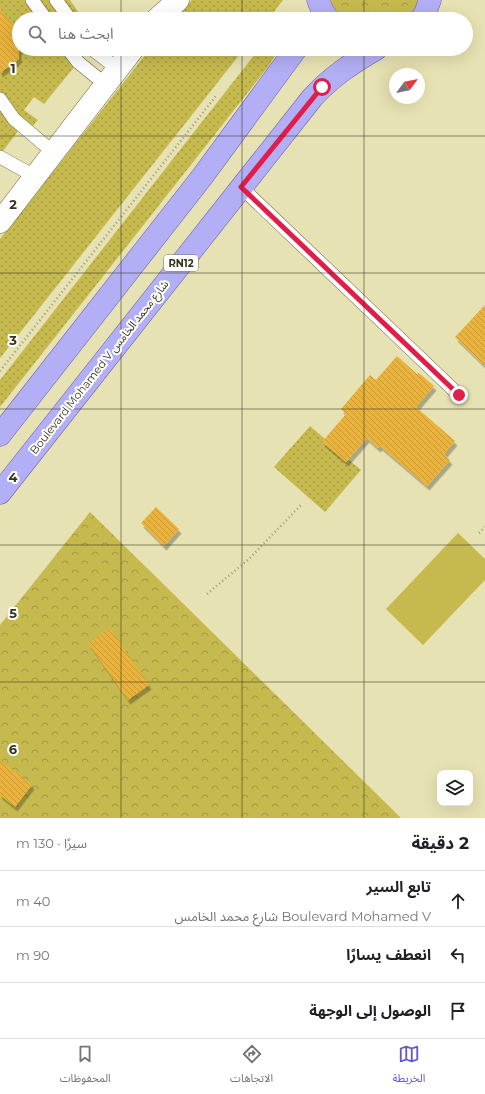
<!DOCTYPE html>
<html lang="ar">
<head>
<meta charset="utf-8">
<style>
	:root { --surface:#fff; --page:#f6f6f6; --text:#202124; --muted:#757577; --line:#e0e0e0; --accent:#6357d0 }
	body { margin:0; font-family:Montserrat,"Noto Sans Arabic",sans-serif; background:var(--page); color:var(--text); direction:rtl }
	.controls { position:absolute; right:12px; bottom:12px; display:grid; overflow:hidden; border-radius:8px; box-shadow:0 4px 16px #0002 }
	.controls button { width:36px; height:36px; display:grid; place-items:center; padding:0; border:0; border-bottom:1px solid var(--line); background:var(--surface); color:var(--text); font:20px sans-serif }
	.compass { position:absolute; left:389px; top:68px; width:36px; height:36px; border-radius:50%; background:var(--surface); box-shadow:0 4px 16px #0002; rotate:58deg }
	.stop { position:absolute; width:12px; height:12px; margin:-9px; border:3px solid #e11d48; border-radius:50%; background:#fff }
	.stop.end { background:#e11d48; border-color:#fff; box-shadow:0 1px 4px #0008 }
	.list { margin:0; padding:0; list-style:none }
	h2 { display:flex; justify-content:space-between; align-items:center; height:52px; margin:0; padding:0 16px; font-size:17px }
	h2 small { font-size:13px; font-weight:400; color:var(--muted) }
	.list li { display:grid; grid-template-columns:26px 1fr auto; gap:12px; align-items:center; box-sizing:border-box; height:56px; padding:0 16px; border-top:1px solid var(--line) }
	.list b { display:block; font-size:15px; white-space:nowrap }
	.list p { margin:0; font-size:13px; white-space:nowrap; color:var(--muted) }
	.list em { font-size:13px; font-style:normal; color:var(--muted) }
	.icon { flex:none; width:22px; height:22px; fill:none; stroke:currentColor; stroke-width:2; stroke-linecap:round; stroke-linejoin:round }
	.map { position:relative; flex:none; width:485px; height:818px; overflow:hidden; direction:ltr }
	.search { position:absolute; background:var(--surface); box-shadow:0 4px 16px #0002; left:12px; right:12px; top:12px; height:44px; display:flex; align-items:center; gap:10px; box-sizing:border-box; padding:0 14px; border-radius:22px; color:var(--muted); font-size:15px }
	.sheet { height:220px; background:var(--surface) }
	nav { display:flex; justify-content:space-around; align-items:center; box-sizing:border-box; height:56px; border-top:1px solid var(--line); background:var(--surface); font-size:11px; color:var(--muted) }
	nav a { display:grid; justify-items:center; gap:2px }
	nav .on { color:var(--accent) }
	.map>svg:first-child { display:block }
	.grass { fill:url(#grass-dots) }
	.forest { fill:url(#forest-crowns) }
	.garden { fill:#c6ba4e }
	.building { fill:url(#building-back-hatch); filter:url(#shadow) }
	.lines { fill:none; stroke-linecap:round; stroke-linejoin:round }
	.lane-casing { stroke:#676238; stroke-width:14 }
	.street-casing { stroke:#676238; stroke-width:23 }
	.primary-casing { stroke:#6661a8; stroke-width:23 }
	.path { stroke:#9c9875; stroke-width:2.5; stroke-dasharray:1 3; stroke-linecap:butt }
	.lane { stroke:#fff; stroke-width:13 }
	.street { stroke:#fff; stroke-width:22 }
	.primary { stroke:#b3aff6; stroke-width:22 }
	.route { stroke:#e11d48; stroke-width:5 }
	.grid { fill:none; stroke:#353321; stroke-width:1; stroke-opacity:0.55 }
	.labels { text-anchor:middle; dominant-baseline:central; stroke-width:4; stroke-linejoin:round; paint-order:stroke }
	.shield { fill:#fff; stroke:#727064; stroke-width:1 }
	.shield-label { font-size:10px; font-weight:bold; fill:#353321 }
	.street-label { font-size:11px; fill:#353321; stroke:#fff }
	.grid-label { font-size:13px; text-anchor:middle; font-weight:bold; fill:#353321; stroke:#fff; stroke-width:4; stroke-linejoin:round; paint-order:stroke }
</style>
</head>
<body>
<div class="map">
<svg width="485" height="818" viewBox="0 0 485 818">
	<defs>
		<pattern id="grass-dots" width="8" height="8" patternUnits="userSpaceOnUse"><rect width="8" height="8" fill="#c6ba4e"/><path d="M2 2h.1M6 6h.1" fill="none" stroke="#a29840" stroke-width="1.8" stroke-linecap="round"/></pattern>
		<pattern id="forest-crowns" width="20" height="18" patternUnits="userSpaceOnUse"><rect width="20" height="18" fill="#c6ba4e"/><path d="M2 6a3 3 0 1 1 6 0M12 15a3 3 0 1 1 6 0" fill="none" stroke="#a29840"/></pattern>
		<pattern id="building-back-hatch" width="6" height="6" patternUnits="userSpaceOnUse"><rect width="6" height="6" fill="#e9b33d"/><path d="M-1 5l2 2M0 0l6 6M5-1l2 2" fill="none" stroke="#c89a35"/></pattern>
		<filter id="shadow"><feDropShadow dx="2.5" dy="4.5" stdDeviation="0" flood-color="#0004"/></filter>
	</defs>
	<rect width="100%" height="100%" fill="#e7e2b3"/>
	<g class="grass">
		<polygon points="0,0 70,0 83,19 19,19 19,49 89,49 44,104 34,97 24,110 38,120 32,127 25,122 0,155"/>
		<polygon points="192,0 283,0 268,19 174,19 182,9"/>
		<polygon points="150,49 244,49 0,358 0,239"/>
		<polygon points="259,49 279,49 268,67 0,407 0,380"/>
		<polygon points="310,426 325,439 323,442 346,462 349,460 361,470 325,512 274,467"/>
	</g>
	<g class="forest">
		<polygon points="331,0 421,0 415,11 408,19 344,19 333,7"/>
		<polygon points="90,512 401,818 0,818 0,625"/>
	</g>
	<polygon class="garden" points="458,533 485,559 485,580 423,645 386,609"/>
	<g class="building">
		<polygon points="0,8 19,35 19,59 0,73"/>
		<polygon points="485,305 485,366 455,337"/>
		<polygon points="397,356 417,374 419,373 434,386 416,407 455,441 444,454 450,460 427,486 380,446 378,448 367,438 346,462 322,442 346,414 341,409 370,375 376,380"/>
		<polygon points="156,507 179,529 164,546 141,523"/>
		<polygon points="110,628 149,685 128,700 88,643"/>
		<polygon points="0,760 32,785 15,807 0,795"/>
	</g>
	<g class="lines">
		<g class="lane-casing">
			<g id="lane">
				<polyline points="32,0 46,19"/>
				<polyline points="56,0 70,19"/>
				<polyline points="68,49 78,62 106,85"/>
				<polyline points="92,49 118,69"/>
				<polyline points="0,99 14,119 54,153"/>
				<polyline points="0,157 36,177"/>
				<polyline points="241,187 459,395"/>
			</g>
		</g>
		<g class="street-casing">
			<g id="street">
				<polyline points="157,19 178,0"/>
				<polyline points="0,222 133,49"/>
			</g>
		</g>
		<g class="primary-casing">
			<g id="primary">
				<polyline points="318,0 323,12 328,19"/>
				<polyline points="421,19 424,16 430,0"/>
				<polyline points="0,435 202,177 296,49"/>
				<path d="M0,493l312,-395c19,-21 40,-35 64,-49"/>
			</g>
		</g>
		<g class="path">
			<polyline points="0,371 216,96"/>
			<polyline points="479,533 485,527"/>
			<polyline points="207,594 249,559 302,504"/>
		</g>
		<use href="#lane" class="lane"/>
		<use href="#street" class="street"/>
		<use href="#primary" class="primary"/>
	</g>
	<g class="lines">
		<polyline class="route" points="322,87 241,187 459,395"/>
	</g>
	<path class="grid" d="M121,0v19M242,0v19M364,0v19M121,49v769M242,49v769M364,49v769M0,136h485M0,273h485M0,409h485M0,545h485M0,682h485"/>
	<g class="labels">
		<rect class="shield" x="164" y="255" width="34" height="16" rx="3"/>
		<g class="shield-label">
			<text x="181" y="263">RN12</text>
		</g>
		<g class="street-label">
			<text transform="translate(99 367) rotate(-52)">Boulevard Mohamed V شارع محمد الخامس</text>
		</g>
	</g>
	<g class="grid-label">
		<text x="13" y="73">1</text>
		<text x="13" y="209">2</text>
		<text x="13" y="345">3</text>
		<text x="13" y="482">4</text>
		<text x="13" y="618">5</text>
		<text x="13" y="754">6</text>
	</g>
</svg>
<div class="controls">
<button><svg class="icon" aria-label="layers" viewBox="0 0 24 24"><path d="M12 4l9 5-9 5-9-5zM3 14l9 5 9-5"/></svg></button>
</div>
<svg class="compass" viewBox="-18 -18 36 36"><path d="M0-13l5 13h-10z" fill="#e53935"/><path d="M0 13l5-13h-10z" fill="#757577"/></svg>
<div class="stop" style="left:322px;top:87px"></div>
<div class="stop end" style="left:459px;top:395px"></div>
<div class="search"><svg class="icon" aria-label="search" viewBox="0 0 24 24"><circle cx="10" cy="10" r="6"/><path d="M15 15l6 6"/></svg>ابحث هنا</div>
</div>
<section class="sheet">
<h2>2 دقيقة<small>سيرًا · 130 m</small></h2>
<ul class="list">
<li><svg class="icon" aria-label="ahead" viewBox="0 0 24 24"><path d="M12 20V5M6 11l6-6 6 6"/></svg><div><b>تابع السير</b><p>Boulevard Mohamed V شارع محمد الخامس</p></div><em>40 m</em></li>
<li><svg class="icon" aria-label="left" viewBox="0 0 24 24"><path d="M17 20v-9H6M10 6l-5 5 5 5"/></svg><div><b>انعطف يسارًا</b></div><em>90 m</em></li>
<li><svg class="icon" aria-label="arrive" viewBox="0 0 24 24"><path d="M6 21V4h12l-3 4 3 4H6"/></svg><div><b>الوصول إلى الوجهة</b></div></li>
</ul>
</section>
<nav>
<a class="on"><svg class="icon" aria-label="map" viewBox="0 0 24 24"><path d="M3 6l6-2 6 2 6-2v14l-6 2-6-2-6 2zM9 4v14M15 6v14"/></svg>الخريطة</a>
<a><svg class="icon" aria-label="directions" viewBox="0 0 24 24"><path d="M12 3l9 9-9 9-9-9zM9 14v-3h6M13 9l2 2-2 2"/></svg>الاتجاهات</a>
<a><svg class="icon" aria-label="saved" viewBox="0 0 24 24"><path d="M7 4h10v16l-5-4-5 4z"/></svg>المحفوظات</a>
</nav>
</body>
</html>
